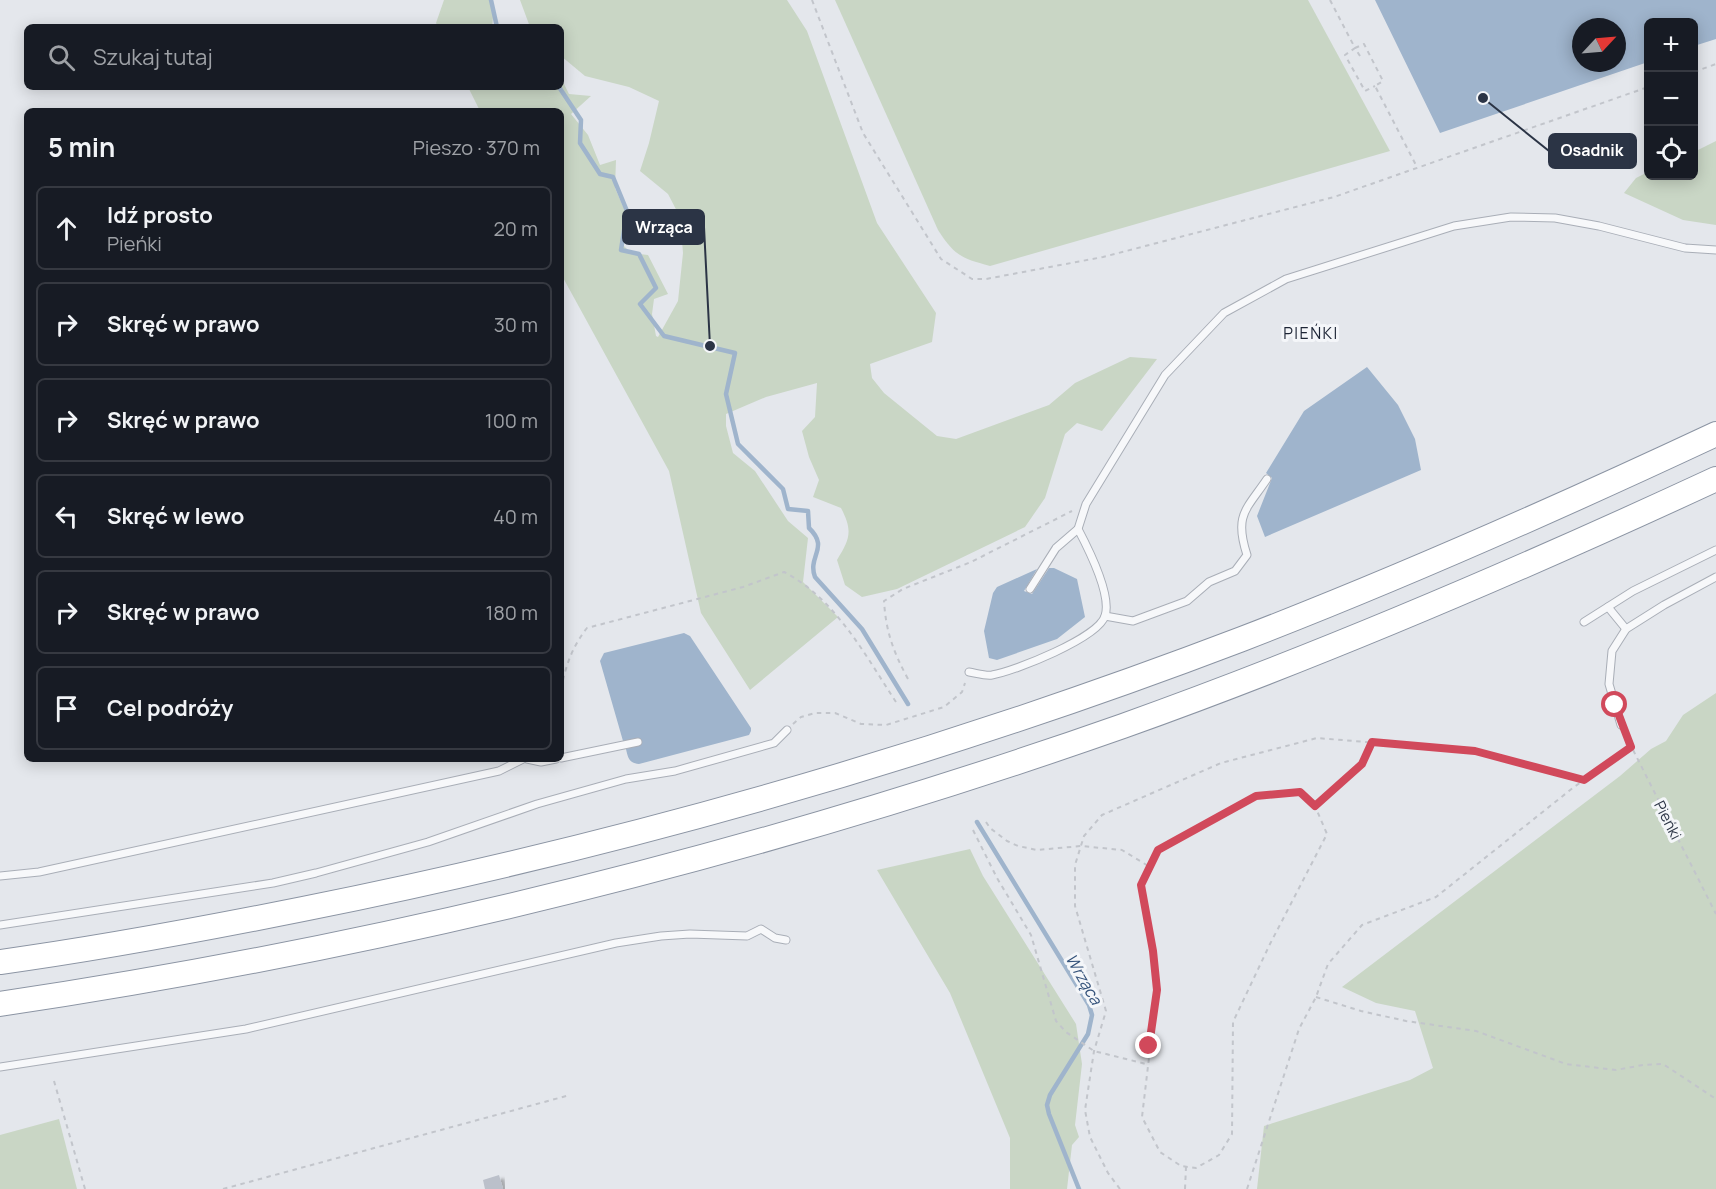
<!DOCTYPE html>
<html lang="pl">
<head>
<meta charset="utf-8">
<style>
	:root { --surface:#171b24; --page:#20242c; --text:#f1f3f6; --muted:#9ea1a6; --line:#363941 }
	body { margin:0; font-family:Manrope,sans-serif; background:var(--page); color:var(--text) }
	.controls { position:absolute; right:18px; top:18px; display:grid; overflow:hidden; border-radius:9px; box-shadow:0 3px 15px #0003 }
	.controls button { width:54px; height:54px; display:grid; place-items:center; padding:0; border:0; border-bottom:2px solid var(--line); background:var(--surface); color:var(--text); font:30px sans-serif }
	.compass { position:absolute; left:1572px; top:18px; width:54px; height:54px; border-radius:50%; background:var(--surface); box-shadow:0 3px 15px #0003; rotate:64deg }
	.stop { position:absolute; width:18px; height:18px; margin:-14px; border:4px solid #d1495b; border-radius:50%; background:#fff }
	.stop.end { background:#d1495b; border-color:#fff; box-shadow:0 2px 6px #0008 }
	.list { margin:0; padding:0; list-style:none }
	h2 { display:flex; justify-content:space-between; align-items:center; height:78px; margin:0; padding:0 24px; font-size:26px }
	h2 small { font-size:20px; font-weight:400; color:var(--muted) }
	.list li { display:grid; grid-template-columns:39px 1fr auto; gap:18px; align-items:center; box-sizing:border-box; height:84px; margin:0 12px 12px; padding:0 12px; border:2px solid var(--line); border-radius:9px }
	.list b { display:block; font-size:22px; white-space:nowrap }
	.list p { margin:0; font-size:20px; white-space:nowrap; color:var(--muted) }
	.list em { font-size:20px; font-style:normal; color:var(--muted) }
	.icon { flex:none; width:33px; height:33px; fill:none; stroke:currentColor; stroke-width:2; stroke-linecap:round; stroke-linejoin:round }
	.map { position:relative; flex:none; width:1716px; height:1189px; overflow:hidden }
	.search { position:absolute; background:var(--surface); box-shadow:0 3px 15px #0003; left:24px; top:24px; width:540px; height:66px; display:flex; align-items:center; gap:15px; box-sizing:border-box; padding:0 21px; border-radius:9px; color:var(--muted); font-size:22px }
	.panel { position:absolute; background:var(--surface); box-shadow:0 3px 15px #0003; left:24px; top:108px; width:540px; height:654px; border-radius:9px }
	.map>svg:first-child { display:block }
	.green { fill:#c9d6c5 }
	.water { fill:#9fb4cc; fill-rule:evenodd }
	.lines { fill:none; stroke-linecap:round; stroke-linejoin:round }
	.stream { stroke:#9fb4cc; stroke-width:4.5 }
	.building { fill:#bbc0ca; filter:url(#shadow) }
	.lane-casing { stroke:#a9aeb7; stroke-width:9 }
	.highway-casing { stroke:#8b94a3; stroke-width:26 }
	.path { stroke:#c2c5cb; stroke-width:2; stroke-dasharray:4.5 4.5; stroke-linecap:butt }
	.lane { stroke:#f7f8fa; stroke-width:7 }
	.highway { stroke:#fff; stroke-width:24 }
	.route { stroke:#d1495b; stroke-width:8 }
	.labels { text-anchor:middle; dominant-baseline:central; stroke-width:6; stroke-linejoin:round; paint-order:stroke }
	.street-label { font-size:15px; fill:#2b3445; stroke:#f4f6f9 }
	.neighbourhood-label { font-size:16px; letter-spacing:1.5px; fill:#1d2536; stroke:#f4f6f9 }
	.water-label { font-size:16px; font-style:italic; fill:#34527a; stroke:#f4f6f9 }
	.leader { fill:none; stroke:#2b3445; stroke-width:2 }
	.callout-dot { fill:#2b3445; stroke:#f4f6f9; stroke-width:2 }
	.callout { fill:#2b3445; stroke:#2b3445; stroke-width:2 }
	.callout-label { font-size:16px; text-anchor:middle; font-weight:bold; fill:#fff }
</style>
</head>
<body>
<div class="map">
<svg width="1716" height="1189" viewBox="0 0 1716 1189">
	<defs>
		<filter id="shadow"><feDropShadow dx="5" dy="3" stdDeviation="1.5" flood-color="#0004"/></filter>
	</defs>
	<rect width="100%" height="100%" fill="#e4e7ec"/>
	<g class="green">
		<polygon points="444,0 492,0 494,7 492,27 438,27 436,23"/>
		<path d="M520,0h267l20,31 70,192 59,90 -4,29 -62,22 2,14 12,15 53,43 19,3 93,-34 26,-22 55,-26 27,2 -55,72 -25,-8 -12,11 -20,64 -20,29 -128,62 -35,8 -17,-12 -8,-25c13,-21 16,-29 4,-52l-28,-11 6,-17 -10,-23 -7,-26 13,-14 2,-34 -51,14 -40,17v12l7,27 22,18 33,50 20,17 -5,44 35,35 -88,73 -49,-77 -32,-142 -108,-197v-163h-81l-12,-24h93v-9l8,16 22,2 -20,18 17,21 12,30 16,-5 -1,28 13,30 -6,26 9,9 17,2 20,39 -14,5 -2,15 4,22 2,1 20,-36 5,-48 -3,-36 -12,-23 -28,-23 9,-28 10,-42 -30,-14 -44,-11 -24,-20v-29h-31z"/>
		<path d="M835,0h473l82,151 -400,115c-29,-8 -35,-10 -52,-36z"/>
		<polygon points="1716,141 1716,225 1683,220 1624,193 1636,178 1648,172 1648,176 1694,176 1694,152"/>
		<polygon points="1716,693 1716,1189 1257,1189 1264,1126 1410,1080 1433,1068 1415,1011 1376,1003 1342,987 1620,776 1651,749 1666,741 1683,715"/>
		<polygon points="970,849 983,876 1076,1024 1082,1064 1075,1125 1079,1137 1072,1145 1067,1189 1010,1189 1010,1138 950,993 877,870"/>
		<polygon points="59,1119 77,1189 0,1189 0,1135"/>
	</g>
	<g class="water">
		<path d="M1375,0h341v39l-22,7v-24h-46v40l-208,71zM1581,27h36v36h-36z"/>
		<polygon points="1367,367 1398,405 1415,439 1421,470 1265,537 1257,516 1272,478 1266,473 1304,411"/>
		<polygon points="1049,568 1054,568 1077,579 1085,617 1057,639 997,660 989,658 984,631 993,593 997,587 1037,569 1024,591 1032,594"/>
		<path d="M684,633l6,3 61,92v3l-2,4 -110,29c-10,-1 -11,-6 -13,-15l15,-5 -1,-5 -17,2 -23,-80 4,-8z"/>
	</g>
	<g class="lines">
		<g class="stream">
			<polyline points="491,0 497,27"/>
			<path d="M559,87l22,33 -1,23 20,31 13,3 14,34 -6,39 18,4 17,34 -16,16 24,32 71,17 -9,41 12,50 45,45 5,20 20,2 1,17c21,20 -2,28 6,49l47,52 46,75"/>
			<polyline points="977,822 1089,1005 1092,1015 1088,1034 1050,1095 1047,1105 1049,1114 1079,1189"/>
		</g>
	</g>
	<polygon class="building" points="499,1175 503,1189 485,1189 483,1180"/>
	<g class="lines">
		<g class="lane-casing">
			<g id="lane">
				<polyline points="1030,589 1056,548 1078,529 1086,504 1165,375 1224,313 1286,279 1454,226 1511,217 1555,218 1599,226 1685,248 1716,250"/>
				<polyline points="1608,607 1626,629"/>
				<path d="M1105,616l28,5 54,-20 22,-19 26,-11 12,-16c-13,-40 -1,-45 20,-76"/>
				<polyline points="1584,622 1633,591 1716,550"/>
				<path d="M969,672c7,1 16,4 23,3 23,-4 106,-37 113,-59 7,-21 -17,-68 -27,-87"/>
				<polyline points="1621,725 1609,684 1612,651 1626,629 1664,605 1716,577"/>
				<polyline points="561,758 638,742"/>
				<polyline points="527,759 541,762 556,759"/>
				<polyline points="0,876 39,872 499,771 523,759"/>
				<polyline points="0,925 273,883 316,873 428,842 537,804 626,779 675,771 774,743 787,730"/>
				<polyline points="0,1067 246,1029 616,943 661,936 690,934 747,936 761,929 775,938 786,940"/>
			</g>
		</g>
		<g class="highway-casing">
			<g id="highway">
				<path d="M0,962c102,-14 203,-33 303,-53 320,-64 635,-154 939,-270 161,-62 318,-132 474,-205"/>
				<path d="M0,1004c382,-57 759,-150 1123,-278 202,-72 399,-157 593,-247"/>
			</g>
		</g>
		<g class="path">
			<polyline points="812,0 863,133 941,259 972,279 986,279 1103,257 1334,197 1648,87"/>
			<polyline points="1330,0 1355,48 1364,44 1383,81 1375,86 1417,167"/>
			<polyline points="1360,56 1355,48 1345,55 1365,91 1375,86"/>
			<polyline points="1694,72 1716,64"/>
			<path d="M908,679c-15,-28 -22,-47 -24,-78l19,-12 68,-27 101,-51"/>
			<path d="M561,689c5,-24 11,-42 26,-61l156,-41 41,-15c52,27 81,83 112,130"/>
			<polyline points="793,724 801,717 815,713 835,713 861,724 886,725 944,707 962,692 965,683"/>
			<polyline points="1625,734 1716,914"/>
			<polygon points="1300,793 1315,806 1327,834 1270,944 1233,1022 1232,1134 1219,1155 1196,1168 1181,1166 1160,1152 1142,1117 1157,990 1153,951 1141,885 1159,850 1256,796"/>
			<polyline points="1315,806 1362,764 1372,742"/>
			<polyline points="986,822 990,828 1007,841 1018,846 1037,850 1081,846 1122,850 1150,867"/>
			<polyline points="973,830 997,878 1031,935 1056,1021 1066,1032 1094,1051 1146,1064"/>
			<polyline points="1316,997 1361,1011 1406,1021 1476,1031 1566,1064 1616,1070 1643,1065 1663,1064 1716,1099"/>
			<polyline points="54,1081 85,1189"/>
			<polyline points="223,1189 570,1095"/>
			<polyline points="1120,1189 1108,1173 1090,1137 1085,1110 1094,1051 1106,1011 1075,906 1075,865 1084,836 1102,815 1221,763 1317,738 1475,751 1584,780"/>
			<polyline points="1185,1189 1186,1167"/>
			<polyline points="1247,1189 1299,1029 1316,997 1328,964 1362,925 1436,897 1574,787 1631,747"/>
		</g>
		<use href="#lane" class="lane"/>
		<use href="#highway" class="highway"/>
	</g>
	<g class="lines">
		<polyline class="route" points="1149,1046 1157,990 1153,951 1141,885 1158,850 1256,796 1300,792 1315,806 1362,764 1372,742 1475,751 1584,780 1631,747 1615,705"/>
	</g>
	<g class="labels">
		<g class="street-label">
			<text transform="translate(1668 820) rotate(63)">Pieńki</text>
		</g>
		<g class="neighbourhood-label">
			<text x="1311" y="333">PIEŃKI</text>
		</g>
		<g class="water-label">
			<text transform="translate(1084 979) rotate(60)">Wrząca</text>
		</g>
	</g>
	<path class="leader" d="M1483 98L1549 151M710 346L704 227"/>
	<g class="callout-dot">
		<circle cx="1483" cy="98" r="6"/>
		<circle cx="710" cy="346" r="6"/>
	</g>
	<g class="callout">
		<rect x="1549" y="134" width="87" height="34" rx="6"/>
		<rect x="623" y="210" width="81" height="34" rx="6"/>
	</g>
	<g class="callout-label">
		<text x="1592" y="156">Osadnik</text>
		<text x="664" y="233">Wrząca</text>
	</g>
</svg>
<div class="controls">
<button>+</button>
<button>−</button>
<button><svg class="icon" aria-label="locate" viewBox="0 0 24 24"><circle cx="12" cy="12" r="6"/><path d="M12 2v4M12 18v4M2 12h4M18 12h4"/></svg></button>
</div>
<svg class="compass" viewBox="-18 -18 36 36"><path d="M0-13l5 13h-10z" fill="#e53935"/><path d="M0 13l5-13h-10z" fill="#9ea1a6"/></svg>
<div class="stop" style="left:1615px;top:705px"></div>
<div class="stop end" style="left:1149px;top:1046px"></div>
<div class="search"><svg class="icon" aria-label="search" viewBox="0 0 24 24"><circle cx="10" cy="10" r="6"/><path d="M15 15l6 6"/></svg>Szukaj tutaj</div>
<section class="panel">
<h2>5 min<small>Pieszo · 370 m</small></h2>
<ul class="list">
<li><svg class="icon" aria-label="ahead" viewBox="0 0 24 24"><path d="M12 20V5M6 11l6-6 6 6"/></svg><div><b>Idź prosto</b><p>Pieńki</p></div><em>20 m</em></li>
<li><svg class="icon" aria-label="right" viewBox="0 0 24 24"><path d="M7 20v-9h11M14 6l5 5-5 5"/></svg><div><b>Skręć w prawo</b></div><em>30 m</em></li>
<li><svg class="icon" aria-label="right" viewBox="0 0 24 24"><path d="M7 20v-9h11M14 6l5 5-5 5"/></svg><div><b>Skręć w prawo</b></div><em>100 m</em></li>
<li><svg class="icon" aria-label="left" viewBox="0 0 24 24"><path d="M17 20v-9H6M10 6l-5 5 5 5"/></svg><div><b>Skręć w lewo</b></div><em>40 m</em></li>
<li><svg class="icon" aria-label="right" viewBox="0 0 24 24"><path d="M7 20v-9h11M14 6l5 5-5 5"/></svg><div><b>Skręć w prawo</b></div><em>180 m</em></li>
<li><svg class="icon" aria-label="arrive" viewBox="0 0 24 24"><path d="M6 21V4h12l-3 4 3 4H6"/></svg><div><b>Cel podróży</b></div></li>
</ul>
</section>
</div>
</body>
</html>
